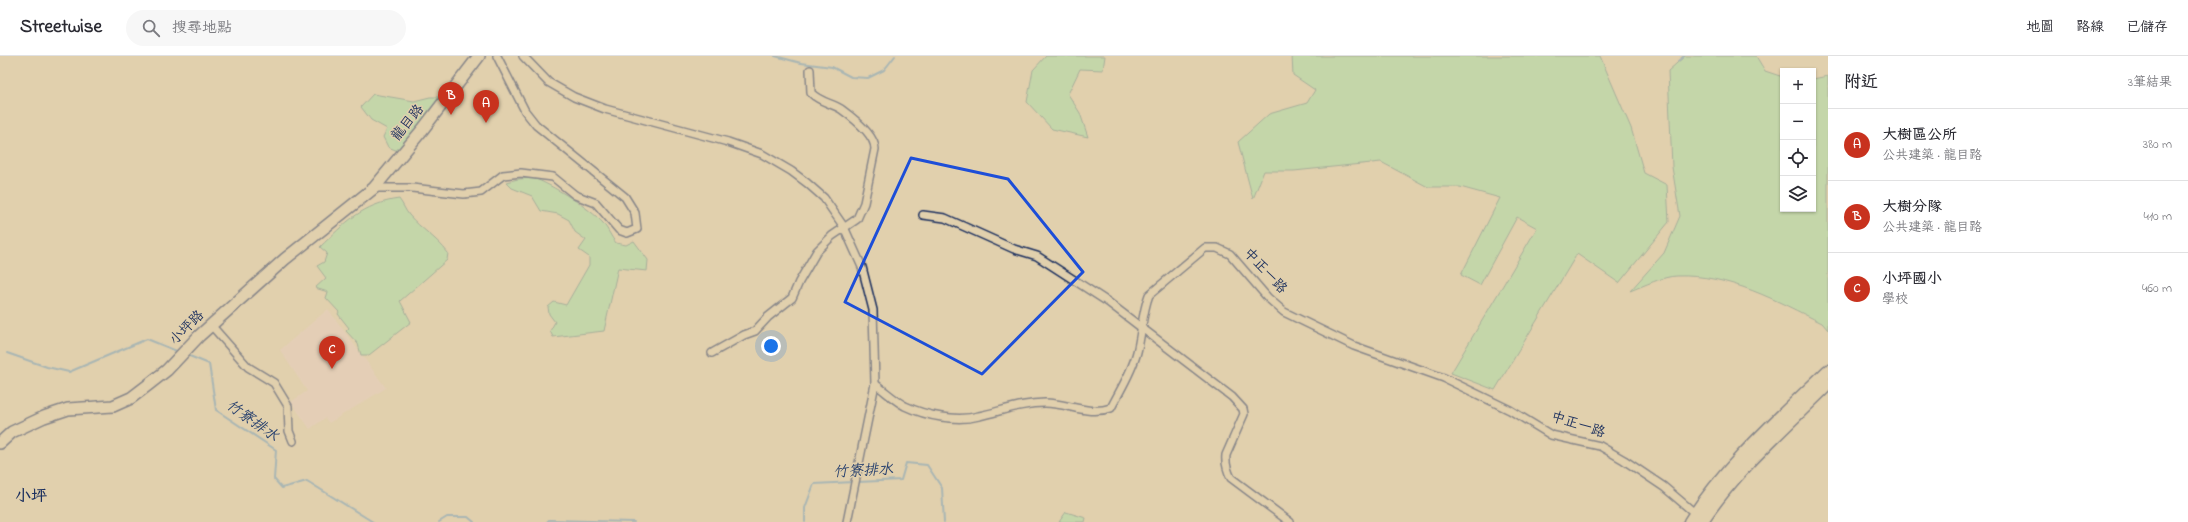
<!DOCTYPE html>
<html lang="zh-TW">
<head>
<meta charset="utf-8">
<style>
	:root { --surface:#fff; --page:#f7f7f7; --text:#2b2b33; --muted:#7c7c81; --line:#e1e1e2; --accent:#c8321e }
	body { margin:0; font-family:"Indie Flower","LXGW WenKai TC",sans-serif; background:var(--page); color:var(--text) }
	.controls { position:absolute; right:12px; top:12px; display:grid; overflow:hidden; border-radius:0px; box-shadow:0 1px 3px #0004 }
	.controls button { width:36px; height:36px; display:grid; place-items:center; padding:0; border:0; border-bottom:1px solid var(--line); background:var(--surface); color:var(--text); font:20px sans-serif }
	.you { position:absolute; left:771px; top:290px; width:14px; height:14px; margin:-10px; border:3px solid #fff; border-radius:50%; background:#1a73e8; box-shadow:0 0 0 6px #1a73e833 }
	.badge { display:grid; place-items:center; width:26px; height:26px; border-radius:50%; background:var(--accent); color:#fff; font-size:13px; font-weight:700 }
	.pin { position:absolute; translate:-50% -33px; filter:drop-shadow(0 1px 2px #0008) }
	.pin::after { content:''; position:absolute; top:21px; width:14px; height:12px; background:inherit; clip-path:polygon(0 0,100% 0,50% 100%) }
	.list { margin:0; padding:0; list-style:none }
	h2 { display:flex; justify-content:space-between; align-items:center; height:52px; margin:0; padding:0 16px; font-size:17px }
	h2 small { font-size:13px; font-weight:400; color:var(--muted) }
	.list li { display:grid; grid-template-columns:26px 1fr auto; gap:12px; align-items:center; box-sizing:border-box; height:72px; padding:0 16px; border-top:1px solid var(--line) }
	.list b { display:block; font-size:15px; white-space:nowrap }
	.list p { margin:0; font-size:13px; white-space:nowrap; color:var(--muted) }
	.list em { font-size:13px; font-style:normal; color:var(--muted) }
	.icon { flex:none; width:22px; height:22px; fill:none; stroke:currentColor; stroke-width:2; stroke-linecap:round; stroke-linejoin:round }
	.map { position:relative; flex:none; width:1828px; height:466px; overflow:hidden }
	header { display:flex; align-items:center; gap:24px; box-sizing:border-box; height:56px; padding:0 20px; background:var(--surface); border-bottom:1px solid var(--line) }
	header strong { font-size:19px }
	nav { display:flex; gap:22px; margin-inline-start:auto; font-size:14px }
	.search { width:280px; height:36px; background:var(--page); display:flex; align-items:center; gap:10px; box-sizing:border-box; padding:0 14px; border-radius:22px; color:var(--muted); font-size:15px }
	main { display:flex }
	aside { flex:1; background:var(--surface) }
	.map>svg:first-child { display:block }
	.built { fill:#e6cdc1 }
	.green { fill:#a1dea5; stroke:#5e8682 }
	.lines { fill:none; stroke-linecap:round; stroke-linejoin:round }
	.stream { stroke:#6597bb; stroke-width:2 }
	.street-casing { stroke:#1b2f5e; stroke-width:10 }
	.secondary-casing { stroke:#1b2f5e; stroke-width:14 }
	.primary-casing { stroke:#1b2f5e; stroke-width:15 }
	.street { stroke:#e1d0ad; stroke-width:7 }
	.secondary { stroke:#e1d0ad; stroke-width:11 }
	.primary { stroke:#e1d0ad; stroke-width:12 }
	.marked { fill:none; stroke:#1d4ed8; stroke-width:3; stroke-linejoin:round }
	.labels { text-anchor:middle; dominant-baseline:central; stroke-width:3; stroke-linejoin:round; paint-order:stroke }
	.street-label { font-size:14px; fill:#1b2f5e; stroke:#e1d0ad }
	.water-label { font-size:15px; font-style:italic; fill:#27406e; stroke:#e1d0ad }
	.quarter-label { font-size:16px; font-weight:bold; fill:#1b2f5e; stroke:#e1d0ad }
</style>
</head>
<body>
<header>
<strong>Streetwise</strong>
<div class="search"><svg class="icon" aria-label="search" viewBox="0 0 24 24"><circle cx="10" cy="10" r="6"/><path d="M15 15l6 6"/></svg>搜尋地點</div>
<nav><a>地圖</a><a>路線</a><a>已儲存</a></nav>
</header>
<main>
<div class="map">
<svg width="1828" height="466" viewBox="0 0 1828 466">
	<rect width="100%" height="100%" fill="#e1d0ad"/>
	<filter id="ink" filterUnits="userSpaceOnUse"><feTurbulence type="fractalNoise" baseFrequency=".025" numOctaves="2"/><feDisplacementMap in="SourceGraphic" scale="8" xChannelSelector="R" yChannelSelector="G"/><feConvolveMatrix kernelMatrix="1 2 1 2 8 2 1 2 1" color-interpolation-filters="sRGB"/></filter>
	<g filter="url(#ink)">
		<polygon class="built" points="328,253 386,332 329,367 325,362 310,373 291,346 307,335 280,294"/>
		<g class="green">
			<polygon points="1046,0 1105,0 1103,14 1080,13 1068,38 1080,57 1088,81 1052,73 1027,46 1033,14"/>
			<polygon points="1292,0 1600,0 1631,72 1644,117 1667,129 1669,166 1619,227 1577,198 1495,334 1451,317 1537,172 1517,161 1480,229 1461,219 1500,142 1460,131 1428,131 1381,106 1294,115 1264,115 1253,143 1238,86 1269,58 1307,47 1315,34 1293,19"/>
			<path d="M1685,0h71l9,15 18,6v132h30v-130l15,-3v254l-6,-7c-45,-22 -93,-49 -145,-47 -13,0 -34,10 -47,15l34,-38 16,-37 -8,-49 -4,-96z"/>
			<polygon points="373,38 414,45 430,41 446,41 414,74 398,95 388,91 383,81 387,73 371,64 361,51"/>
			<path d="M533,122c18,6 58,31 70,45 5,6 8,14 13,20l10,2 8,-4 14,19 -1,11 -29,-3 -14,63 -51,6 -3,-6 5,-9 -6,-8 -1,-7 6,-5 12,3 23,-40v-8l-10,-7 7,-10 -11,-8 -6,-12 -11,-6 -17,-3 -9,-15 -20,-8 -6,-6 12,-3z"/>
			<path d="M399,143c4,5 6,11 10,16 12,14 28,23 39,38l-1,7 -47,41 11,21 -42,33h-8l-3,-11 -12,-13 3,-3 -11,-14 1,-2 -13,-14 2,-6 -13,-4 11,-10 -9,-12 7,-4 3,-9 -7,-6c25,-24 42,-43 79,-48z"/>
			<polygon points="1066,456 1086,462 1085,466 1059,466"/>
		</g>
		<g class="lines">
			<g class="stream">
				<polyline points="775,0 801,7 832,11 851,21 868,22 884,14 895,0"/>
				<polyline points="1678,5 1684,0"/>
				<polyline points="7,297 47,311 69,316 147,283 179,296"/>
				<polyline points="187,299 209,308 216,354 276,394 274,423 282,432 307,425 373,466"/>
				<polyline points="858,426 901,424 906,407 927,409 942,432 944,466"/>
				<polyline points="439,466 447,461 468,461 474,466"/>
				<polyline points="547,466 549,464 634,466"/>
				<polyline points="805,466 805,452 814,428 854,426"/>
			</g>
			<g class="street-casing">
				<g id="street">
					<polyline points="523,0 548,26 574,41 605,53 728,86 762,98 791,115 807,127 824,142 844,171 862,211 873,254 875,328 847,466"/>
					<polyline points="374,132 412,132 464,138 481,136 503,119 521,117 553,121 575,139 596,147 619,174 627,177 637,173 635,157 625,141 536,69 525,55 497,0"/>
					<path d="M923,159l22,3 69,31 23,7 71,46 124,95 11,12 1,5 -18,41c-1,9 1,15 5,23l59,44"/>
					<polyline points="211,269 248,311 274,327 288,350 289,375 293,385"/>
					<path d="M712,297l32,-18 11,-4 13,-14 24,-19 7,-16 18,-31 15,-15 25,-17 7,-16 11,-54c0,-14 -23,-32 -34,-40 -10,-6 -21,-7 -30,-16l-1,-23"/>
					<path d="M875,328c10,7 19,16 30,22 21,10 52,16 74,10 23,-5 43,-13 66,-13 23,0 43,13 66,5 9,-18 21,-36 26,-56 5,-19 5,-39 12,-57l56,-47h12l13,6 38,44 16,14 70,34 90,32 66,32 41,25 49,11 24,14 40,27 33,28"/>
				</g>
			</g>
			<g class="secondary-casing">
				<polyline id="secondary" points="0,387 12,376 44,361 68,353 113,350 131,342 148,329 167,314 199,280 285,203 374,132 423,73 479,0"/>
			</g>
			<g class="primary-casing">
				<g id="primary">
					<path d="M1690,466c36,-57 90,-104 138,-151"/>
					<path d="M1701,466c34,-52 83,-94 127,-138"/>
				</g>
			</g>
			<use href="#street" class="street"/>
			<use href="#secondary" class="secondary"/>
			<use href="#primary" class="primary"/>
		</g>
	</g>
	<path d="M0 0H1828V466H0ZM911,102l97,21 75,93 -101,102 -137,-72z" fill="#e1d0ad" fill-opacity=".55" fill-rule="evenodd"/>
	<path class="marked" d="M911,102l97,21 75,93 -101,102 -137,-72z"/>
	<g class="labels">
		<g class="street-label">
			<text transform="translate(408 67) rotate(-51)">龍目路</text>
			<text transform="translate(1265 215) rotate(47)">中正一路</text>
			<text transform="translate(187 272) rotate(-45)">小坪路</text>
			<text transform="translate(1578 369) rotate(18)">中正一路</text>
		</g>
		<g class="water-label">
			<text transform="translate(252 365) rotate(35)">竹寮排水</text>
			<text transform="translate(863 415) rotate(-3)">竹寮排水</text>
		</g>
		<g class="quarter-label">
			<text x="31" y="441">小坪</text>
		</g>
	</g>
</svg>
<div class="controls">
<button>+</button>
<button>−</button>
<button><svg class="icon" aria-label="locate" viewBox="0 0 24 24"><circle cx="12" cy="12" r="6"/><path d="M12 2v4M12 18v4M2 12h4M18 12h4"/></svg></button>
<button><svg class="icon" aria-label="layers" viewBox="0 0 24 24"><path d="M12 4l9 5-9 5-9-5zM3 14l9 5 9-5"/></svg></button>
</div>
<div class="you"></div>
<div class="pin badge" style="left:486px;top:67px">A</div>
<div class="pin badge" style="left:451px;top:59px">B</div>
<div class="pin badge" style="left:332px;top:313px">C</div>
</div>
<aside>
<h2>附近<small>3筆結果</small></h2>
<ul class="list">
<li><span class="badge">A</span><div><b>大樹區公所</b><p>公共建築 · 龍目路</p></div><em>380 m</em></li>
<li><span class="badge">B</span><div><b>大樹分隊</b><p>公共建築 · 龍目路</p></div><em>410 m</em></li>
<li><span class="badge">C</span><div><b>小坪國小</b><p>學校</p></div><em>460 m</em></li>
</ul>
</aside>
</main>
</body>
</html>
